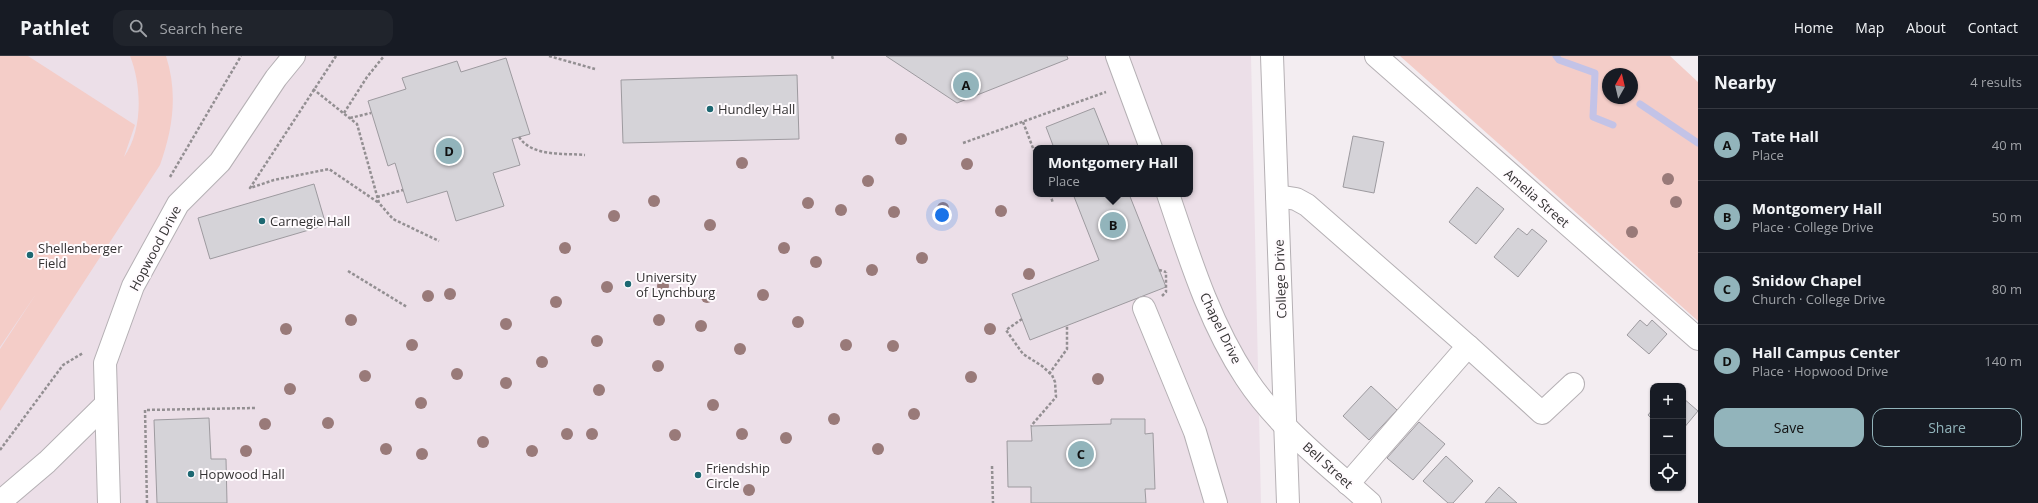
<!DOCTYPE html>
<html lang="en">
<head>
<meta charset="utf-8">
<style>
	:root { --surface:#171b24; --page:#20242c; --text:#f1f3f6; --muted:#9ea1a6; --line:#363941; --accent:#92b4bb }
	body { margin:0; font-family:"Open Sans",sans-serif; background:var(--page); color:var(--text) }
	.controls { position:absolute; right:12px; bottom:12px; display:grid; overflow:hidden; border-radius:8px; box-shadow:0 1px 3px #0004 }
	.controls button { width:36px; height:36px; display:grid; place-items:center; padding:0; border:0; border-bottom:1px solid var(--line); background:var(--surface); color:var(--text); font:20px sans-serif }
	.compass { position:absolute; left:1602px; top:12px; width:36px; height:36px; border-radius:50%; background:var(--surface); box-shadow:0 1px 3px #0004; rotate:8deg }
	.you { position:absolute; left:942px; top:159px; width:14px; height:14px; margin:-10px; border:3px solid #fff; border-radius:50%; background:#1a73e8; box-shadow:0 0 0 6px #1a73e833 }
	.badge { display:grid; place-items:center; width:26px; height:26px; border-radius:50%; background:var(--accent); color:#111; font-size:13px; font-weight:700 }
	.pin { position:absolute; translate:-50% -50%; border:2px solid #fff; box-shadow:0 1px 4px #0006 }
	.popup { position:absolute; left:1033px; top:89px; width:160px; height:52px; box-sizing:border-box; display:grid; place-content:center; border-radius:8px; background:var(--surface); filter:drop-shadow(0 1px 3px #0005); font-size:13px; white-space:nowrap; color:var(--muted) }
	.popup b { font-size:15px; color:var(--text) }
	.popup::after { content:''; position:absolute; left:50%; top:100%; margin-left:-8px; border:8px solid transparent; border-top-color:var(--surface) }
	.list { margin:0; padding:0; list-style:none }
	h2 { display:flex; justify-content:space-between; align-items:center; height:52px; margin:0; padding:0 16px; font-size:17px }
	h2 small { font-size:13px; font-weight:400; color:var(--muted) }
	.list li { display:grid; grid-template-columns:26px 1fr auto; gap:12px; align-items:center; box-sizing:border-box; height:72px; padding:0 16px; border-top:1px solid var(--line) }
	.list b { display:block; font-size:15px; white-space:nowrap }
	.list p { margin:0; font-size:13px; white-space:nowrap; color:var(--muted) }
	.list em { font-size:13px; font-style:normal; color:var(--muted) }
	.actions { display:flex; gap:8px; padding:12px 16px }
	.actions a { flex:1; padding:9px 0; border:1px solid var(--accent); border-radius:12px; text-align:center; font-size:14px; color:var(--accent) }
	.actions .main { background:var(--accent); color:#111 }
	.icon { flex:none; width:22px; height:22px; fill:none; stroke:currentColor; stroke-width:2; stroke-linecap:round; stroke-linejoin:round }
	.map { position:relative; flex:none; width:1698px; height:447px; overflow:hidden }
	header { display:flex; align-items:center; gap:24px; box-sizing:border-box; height:56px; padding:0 20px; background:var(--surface); border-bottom:1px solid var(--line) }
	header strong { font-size:19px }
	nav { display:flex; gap:22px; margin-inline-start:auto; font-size:14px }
	.search { width:280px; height:36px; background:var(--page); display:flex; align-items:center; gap:10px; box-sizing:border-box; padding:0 14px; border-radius:12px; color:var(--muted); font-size:15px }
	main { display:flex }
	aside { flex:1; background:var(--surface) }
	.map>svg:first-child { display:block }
	.built { fill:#ecdfe8; fill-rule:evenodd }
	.green { fill:#f4cdc8; fill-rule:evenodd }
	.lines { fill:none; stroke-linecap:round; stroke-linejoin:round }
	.stream { stroke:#c3c3e7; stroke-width:7 }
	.building { fill:#d5d3d8; stroke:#9d9a9f }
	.minor-casing { stroke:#b5b0b4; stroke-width:24 }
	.path { stroke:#938f92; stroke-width:2.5; stroke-dasharray:3 2; stroke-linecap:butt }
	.minor { stroke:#fff; stroke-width:22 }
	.tree { fill:#997a79 }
	.poi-dot { fill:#1d6872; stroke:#fffbfe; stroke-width:1.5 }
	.labels { text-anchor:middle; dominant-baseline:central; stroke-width:4; stroke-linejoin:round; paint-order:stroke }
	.poi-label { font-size:13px; fill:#343233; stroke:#fffbfe; text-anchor:start }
	.street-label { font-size:13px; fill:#343233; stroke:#fffbfe }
</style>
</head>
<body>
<header>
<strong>Pathlet</strong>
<div class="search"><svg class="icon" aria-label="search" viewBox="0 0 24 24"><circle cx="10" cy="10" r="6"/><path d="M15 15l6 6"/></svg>Search here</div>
<nav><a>Home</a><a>Map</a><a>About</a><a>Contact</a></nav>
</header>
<main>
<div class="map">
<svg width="1698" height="447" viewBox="0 0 1698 447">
	<rect width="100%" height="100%" fill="#f3edf1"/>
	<path class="built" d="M0,0h1251l10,447h-1261zM1036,92h154v46h-154z"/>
	<g class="green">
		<path d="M0,0h28l107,69 -11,32c19,-27 18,-71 6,-101h36c12,37 7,73 -6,109l-160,246v-62l36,-55 -36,53z"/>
		<path d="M1400,0h270l28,26v239zM1608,18h24v24h-24z"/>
	</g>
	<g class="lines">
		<g class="stream">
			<polyline points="1556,0 1559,4 1595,17 1593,61 1613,69"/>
			<polyline points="1640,48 1698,87"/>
		</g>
	</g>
	<g class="building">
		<polygon points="886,0 1067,0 1068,3 957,47"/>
		<polygon points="506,2 530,78 512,83 520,109 493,117 504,150 456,165 447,135 407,147 395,107 388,110 368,45 406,33 402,22 457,5 461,16"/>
		<polygon points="797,19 799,83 623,87 621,24"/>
		<polygon points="1094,52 1110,92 1054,92 1046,71"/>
		<polygon points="1353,80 1384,86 1374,137 1343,131"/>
		<polygon points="314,128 326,169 210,203 198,162"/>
		<polygon points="1477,131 1504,153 1476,188 1449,166"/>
		<polygon points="1073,138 1129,138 1166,231 1030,284 1012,238 1099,204"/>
		<polygon points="1518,172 1527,179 1532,173 1547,185 1518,221 1494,201"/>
		<polygon points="1640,264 1647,270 1652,264 1667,278 1649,298 1627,279"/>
		<polygon points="1371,330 1397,354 1369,384 1343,360"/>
		<polygon points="1683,342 1698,355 1683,373"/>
		<polygon points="1653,353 1653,364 1648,359"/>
		<polygon points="209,362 211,403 226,403 227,447 157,447 154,364"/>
		<polygon points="1111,363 1145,363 1145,378 1153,377 1155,433 1145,433 1146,447 1031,447 1031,431 1008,431 1007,385 1032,385 1031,370 1111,368"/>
		<polygon points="1419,366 1445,388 1413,424 1387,402"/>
		<polygon points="1446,400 1473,425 1453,447 1448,447 1423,425"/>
		<polygon points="1499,431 1517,447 1485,447"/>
	</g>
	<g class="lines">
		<g class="minor-casing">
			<g id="minor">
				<polyline points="1117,0 1151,92"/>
				<polyline points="1272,0 1288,447"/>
				<polyline points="1376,0 1698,283"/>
				<path d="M1168,138c21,62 41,128 78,184 32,49 81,86 124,125"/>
				<polyline points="1277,140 1296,143 1307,149 1468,290 1348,428"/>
				<polyline points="1144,252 1195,376 1216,447"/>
				<polyline points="1468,290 1542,357 1573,328"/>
				<polyline points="0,446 47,406 106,348"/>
				<polyline points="109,447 105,307 133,230 178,148 220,106 276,22 294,0"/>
			</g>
		</g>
		<g class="path">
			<polyline points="336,0 250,132 274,124 329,113 379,147"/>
			<polyline points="549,0 595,13"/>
			<polyline points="832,0 833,3"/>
			<polyline points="313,33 357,68 379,147 393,163 439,185"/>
			<polyline points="344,57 367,21 384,0"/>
			<polyline points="350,62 371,57"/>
			<polyline points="1023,66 1036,100"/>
			<path d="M519,81c13,20 45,16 66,18"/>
			<polyline points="963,87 1106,36"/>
			<polyline points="170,121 241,0"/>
			<polyline points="1050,138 1053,147"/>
			<polyline points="377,141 403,134"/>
			<polyline points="1159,214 1166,216"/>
			<polyline points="348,215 407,251"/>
			<polyline points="1162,240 1166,236 1166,216"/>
			<polyline points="1022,263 1006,274 1023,298 1042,310 1052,319 1055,326 1056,341 1031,370"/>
			<polyline points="1049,318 1067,293 1067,270"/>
			<polyline points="0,394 63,309 83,297"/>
			<polyline points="992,410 993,447"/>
			<polyline points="147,447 145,354 255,352"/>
		</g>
		<use href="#minor" class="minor"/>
	</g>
	<g class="tree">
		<circle cx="901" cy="83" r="6"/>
		<circle cx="742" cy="107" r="6"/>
		<circle cx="967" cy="108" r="6"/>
		<circle cx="1668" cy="123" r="6"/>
		<circle cx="868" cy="125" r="6"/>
		<circle cx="654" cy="145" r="6"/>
		<circle cx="1676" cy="146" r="6"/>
		<circle cx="808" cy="147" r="6"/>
		<circle cx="943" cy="152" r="6"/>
		<circle cx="841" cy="154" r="6"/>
		<circle cx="1001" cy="155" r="6"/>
		<circle cx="894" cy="156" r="6"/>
		<circle cx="614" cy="160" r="6"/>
		<circle cx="710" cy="169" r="6"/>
		<circle cx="1632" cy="176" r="6"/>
		<circle cx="565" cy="192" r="6"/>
		<circle cx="784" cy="192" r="6"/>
		<circle cx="922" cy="202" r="6"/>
		<circle cx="816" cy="206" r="6"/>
		<circle cx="872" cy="214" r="6"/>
		<circle cx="1029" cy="218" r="6"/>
		<circle cx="663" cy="230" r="6"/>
		<circle cx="607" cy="231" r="6"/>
		<circle cx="450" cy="238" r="6"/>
		<circle cx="763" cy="239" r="6"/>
		<circle cx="428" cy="240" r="6"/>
		<circle cx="707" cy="241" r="6"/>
		<circle cx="556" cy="246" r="6"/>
		<circle cx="351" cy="264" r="6"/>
		<circle cx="659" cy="264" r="6"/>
		<circle cx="798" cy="266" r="6"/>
		<circle cx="506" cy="268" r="6"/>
		<circle cx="701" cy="270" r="6"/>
		<circle cx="286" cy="273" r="6"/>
		<circle cx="990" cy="273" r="6"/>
		<circle cx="597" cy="285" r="6"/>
		<circle cx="412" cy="289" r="6"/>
		<circle cx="846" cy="289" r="6"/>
		<circle cx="893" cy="290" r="6"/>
		<circle cx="740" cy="293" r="6"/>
		<circle cx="542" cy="306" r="6"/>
		<circle cx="658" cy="310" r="6"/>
		<circle cx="457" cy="318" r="6"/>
		<circle cx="365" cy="320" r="6"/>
		<circle cx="971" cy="321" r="6"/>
		<circle cx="1098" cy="323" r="6"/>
		<circle cx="506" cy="327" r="6"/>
		<circle cx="290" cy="333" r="6"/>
		<circle cx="599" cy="334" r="6"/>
		<circle cx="421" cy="347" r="6"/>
		<circle cx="713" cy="349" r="6"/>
		<circle cx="914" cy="358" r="6"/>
		<circle cx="834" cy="363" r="6"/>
		<circle cx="328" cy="367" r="6"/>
		<circle cx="265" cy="368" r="6"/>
		<circle cx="567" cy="378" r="6"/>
		<circle cx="592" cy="378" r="6"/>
		<circle cx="742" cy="378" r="6"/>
		<circle cx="675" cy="379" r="6"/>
		<circle cx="786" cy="382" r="6"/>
		<circle cx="483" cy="386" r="6"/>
		<circle cx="386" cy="393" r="6"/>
		<circle cx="878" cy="393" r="6"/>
		<circle cx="246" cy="395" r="6"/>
		<circle cx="532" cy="395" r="6"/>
		<circle cx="422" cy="398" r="6"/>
		<circle cx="749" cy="434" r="6"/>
	</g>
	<g class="poi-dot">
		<circle cx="710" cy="53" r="4"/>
		<circle cx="262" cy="165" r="4"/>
		<circle cx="30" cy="199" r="4"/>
		<circle cx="628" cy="228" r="4"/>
		<circle cx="191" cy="418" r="4"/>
		<circle cx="698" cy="419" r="4"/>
	</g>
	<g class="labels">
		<g class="poi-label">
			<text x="718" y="53">Hundley Hall</text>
			<text x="270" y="165">Carnegie Hall</text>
			<text x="38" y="192">Shellenberger<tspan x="38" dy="15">Field</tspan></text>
			<text x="636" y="221">University<tspan x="636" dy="15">of Lynchburg</tspan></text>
			<text x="706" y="412">Friendship<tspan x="706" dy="15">Circle</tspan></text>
			<text x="199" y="418">Hopwood Hall</text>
		</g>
		<g class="street-label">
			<text transform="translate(1537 142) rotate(41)">Amelia Street</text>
			<text transform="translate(155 192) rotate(-62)">Hopwood Drive</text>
			<text transform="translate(1280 223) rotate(-92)">College Drive</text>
			<text transform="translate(1221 272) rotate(64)">Chapel Drive</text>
			<text transform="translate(1328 409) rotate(42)">Bell Street</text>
		</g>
	</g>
</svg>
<div class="controls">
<button>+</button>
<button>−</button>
<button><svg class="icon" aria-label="locate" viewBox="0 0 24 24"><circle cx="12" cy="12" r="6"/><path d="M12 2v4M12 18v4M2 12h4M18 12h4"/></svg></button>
</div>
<svg class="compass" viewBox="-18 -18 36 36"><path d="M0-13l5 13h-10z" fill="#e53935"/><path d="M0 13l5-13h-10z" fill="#9ea1a6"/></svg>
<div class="you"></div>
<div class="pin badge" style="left:966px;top:29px">A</div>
<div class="pin badge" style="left:1113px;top:169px">B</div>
<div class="popup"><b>Montgomery Hall</b>Place</div>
<div class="pin badge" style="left:1081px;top:398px">C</div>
<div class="pin badge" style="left:449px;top:95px">D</div>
</div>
<aside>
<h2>Nearby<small>4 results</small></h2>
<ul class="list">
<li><span class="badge">A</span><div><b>Tate Hall</b><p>Place</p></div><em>40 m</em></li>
<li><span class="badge">B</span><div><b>Montgomery Hall</b><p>Place · College Drive</p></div><em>50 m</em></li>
<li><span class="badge">C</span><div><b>Snidow Chapel</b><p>Church · College Drive</p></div><em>80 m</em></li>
<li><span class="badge">D</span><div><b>Hall Campus Center</b><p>Place · Hopwood Drive</p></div><em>140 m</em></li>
</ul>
<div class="actions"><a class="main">Save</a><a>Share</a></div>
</aside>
</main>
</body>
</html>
